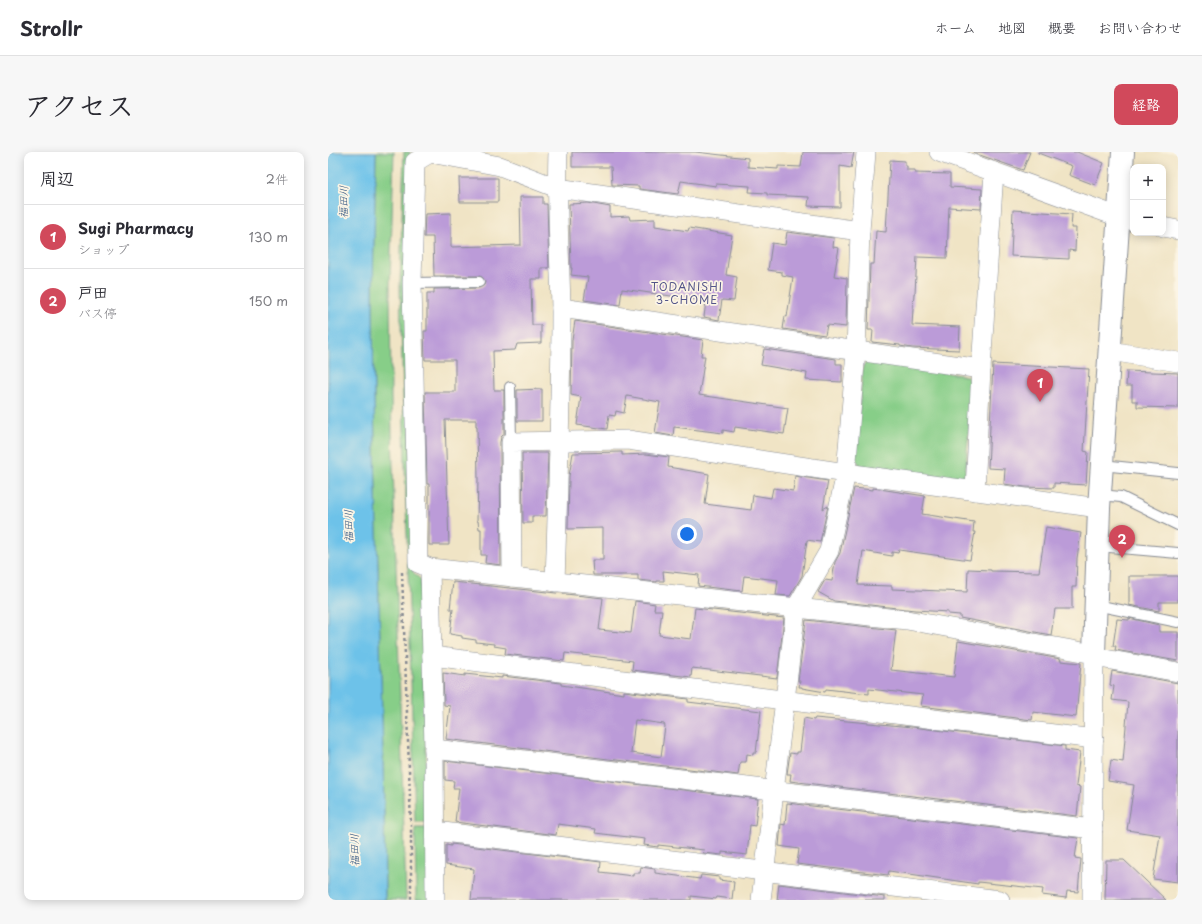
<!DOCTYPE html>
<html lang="ja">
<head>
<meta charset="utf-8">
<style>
	:root { --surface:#fff; --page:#f7f7f7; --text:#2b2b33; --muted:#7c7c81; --line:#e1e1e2; --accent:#d1495b }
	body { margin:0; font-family:"Playpen Sans","Klee One",sans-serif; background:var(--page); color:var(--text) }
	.controls { position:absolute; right:12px; top:12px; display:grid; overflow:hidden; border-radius:8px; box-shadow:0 2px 10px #0003 }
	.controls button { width:36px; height:36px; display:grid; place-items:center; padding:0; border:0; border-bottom:1px solid var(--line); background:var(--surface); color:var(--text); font:20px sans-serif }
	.you { position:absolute; left:359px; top:382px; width:14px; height:14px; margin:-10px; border:3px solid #fff; border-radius:50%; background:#1a73e8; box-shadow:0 0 0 6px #1a73e833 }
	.badge { display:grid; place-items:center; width:26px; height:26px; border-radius:50%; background:var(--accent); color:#fff; font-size:13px; font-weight:700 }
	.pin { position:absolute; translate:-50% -33px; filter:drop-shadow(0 1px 2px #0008) }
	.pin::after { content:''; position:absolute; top:21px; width:14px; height:12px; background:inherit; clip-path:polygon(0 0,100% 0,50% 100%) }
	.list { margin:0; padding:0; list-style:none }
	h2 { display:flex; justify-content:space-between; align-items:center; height:52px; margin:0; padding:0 16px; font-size:17px }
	h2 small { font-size:13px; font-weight:400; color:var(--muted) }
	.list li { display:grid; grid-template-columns:26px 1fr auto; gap:12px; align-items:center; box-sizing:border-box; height:64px; padding:0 16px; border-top:1px solid var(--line) }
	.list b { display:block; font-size:15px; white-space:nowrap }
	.list p { margin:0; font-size:13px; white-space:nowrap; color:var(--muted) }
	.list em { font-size:13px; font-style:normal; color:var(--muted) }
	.map { position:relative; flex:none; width:850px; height:748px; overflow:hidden; border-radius:8px }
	header { display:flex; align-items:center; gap:24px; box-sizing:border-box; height:56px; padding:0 20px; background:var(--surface); border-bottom:1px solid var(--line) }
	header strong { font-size:19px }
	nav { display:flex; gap:22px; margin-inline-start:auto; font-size:14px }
	.intro { display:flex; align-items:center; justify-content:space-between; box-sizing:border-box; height:96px; padding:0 24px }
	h1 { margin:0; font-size:28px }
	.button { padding:10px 18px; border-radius:8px; background:var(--accent); color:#fff; font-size:14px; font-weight:700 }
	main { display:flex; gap:24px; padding:0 24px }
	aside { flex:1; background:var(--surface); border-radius:8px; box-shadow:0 2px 10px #0003 }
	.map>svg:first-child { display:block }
	.green { fill:#87ce88; stroke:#517e73 }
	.water { fill:#6dc2e9; stroke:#4478a4 }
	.building { fill:#bb9bd8; fill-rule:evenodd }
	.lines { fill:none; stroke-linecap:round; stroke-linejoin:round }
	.service-casing { stroke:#868a92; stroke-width:12 }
	.minor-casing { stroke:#868a92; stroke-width:20 }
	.tertiary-casing { stroke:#868a92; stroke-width:24 }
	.path { stroke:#868a92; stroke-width:2.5; stroke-dasharray:3 3; stroke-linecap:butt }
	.service { stroke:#fff; stroke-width:10 }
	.minor { stroke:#fff; stroke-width:19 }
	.tertiary { stroke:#fff; stroke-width:22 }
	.labels { text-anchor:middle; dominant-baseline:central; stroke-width:3.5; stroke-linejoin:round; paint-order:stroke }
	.water-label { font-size:11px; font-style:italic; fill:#305481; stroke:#fcf5e5 }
	.neighbourhood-label { font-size:11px; letter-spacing:1px; fill:#535589; stroke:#fcf5e5 }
</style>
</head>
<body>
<header>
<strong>Strollr</strong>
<nav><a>ホーム</a><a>地図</a><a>概要</a><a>お問い合わせ</a></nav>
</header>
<div class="intro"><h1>アクセス</h1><a class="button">経路</a></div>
<main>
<aside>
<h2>周辺<small>2件</small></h2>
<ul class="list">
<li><span class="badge">1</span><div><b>Sugi Pharmacy</b><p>ショップ</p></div><em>130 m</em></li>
<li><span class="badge">2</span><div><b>戸田</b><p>バス停</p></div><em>150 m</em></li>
</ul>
</aside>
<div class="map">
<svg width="850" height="748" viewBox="0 0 850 748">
	<rect width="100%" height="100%" fill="#fcf5e5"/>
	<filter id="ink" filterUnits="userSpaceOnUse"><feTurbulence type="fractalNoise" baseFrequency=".025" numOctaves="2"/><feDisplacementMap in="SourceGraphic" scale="8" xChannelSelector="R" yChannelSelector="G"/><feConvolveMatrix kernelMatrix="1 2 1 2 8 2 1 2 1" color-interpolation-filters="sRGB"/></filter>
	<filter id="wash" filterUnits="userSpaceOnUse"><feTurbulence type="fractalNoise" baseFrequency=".012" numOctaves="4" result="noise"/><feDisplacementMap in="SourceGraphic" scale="16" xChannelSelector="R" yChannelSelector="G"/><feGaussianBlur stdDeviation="0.9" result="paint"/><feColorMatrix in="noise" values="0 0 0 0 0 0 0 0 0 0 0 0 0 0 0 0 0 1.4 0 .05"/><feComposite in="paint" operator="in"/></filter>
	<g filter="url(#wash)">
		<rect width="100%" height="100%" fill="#f0e4c5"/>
		<g class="green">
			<path d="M48,0h18l-4,133 1,113 15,502h-21c-1,-197 -11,-393 -12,-590 0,-53 2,-105 3,-158z"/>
			<polygon points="76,0 82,0 80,129 85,420 93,428 100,670 87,670 72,135"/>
			<polygon points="543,208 638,224 645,231 637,324 631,328 533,315 527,306 535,213"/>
			<polygon points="87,676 101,676 101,748 88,748"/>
		</g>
		<path class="water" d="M0,0h48c-1,53 -3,105 -3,158 1,197 11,393 12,590h-57z"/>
		<g id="blocks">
			<g class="building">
				<polygon points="244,0 367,0 420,6 420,15 450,17 450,14 473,15 475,0 526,0 523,16 512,14 512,55 480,54 481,45 439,43 439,41 421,40 422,34 388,32 388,34 353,29 350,42 311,37 311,34 284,33 283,15 244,15"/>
				<polygon points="646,0 702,0 695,18 646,1"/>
				<polygon points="710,0 749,0 776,11 767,33 741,23 744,14 710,1"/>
				<polygon points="562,8 577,9 577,14 579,14 579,18 587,18 587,21 622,22 622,35 654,37 653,57 621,55 619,106 589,105 587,141 586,141 584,173 632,175 631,198 584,196 572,194 572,193 544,190 545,178 540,178 542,112 546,112 548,79 558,80"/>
				<polygon points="131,26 170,26 170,50 132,50"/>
				<polygon points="192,45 215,45 215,52 219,52 221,116 213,116 213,127 203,127 204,173 213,173 213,191 189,192 187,198 165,199 166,238 176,238 176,282 173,285 172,290 173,413 157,411 158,403 153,403 153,377 151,377 150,369 149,369 150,328 149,274 148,274 148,268 117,268 121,393 101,393 101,332 99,332 97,240 127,240 127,208 97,208 96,179 99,179 99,141 106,141 106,137 151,136 156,133 157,130 154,125 151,124 106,124 105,85 96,85 97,62 123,61 123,95 193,93"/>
				<polygon points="260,51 282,55 282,65 301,64 302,68 327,67 327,74 360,79 361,76 404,83 398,123 409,125 406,149 394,148 391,168 376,165 378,149 294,137 292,153 256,148 260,125 243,123 244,116 243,116 241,52"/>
				<polygon points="685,58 744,62 743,76 748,76 747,99 741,98 741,107 683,104"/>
				<polygon points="459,80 506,86 505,95 511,96 506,124 519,126 518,175 499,173 497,183 455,177 457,164 459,165 465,125 454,123 454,120 440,118 444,91 457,93"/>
				<polygon points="247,169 375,188 373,204 377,204 371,243 460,256 456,282 407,275 406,280 395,278 395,281 346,275 345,284 327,281 332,250 299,244 296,261 288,259 287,264 281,263 279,277 249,273 253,245 243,243 244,188"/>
				<polygon points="436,197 508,207 508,212 514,212 514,230 478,228 479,221 433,213"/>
				<polygon points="665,212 761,217 756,299 760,300 758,333 726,331 726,336 697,335 676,332 677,317 660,316"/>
				<polygon points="799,219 850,221 850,256 809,255 809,249 804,249 804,234 798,234"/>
				<polygon points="214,237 214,269 189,269 189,238"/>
				<polygon points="294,300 294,303 318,302 341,305 340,315 381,322 377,352 423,358 425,343 443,346 445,336 465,339 467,324 500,329 495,357 500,354 492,390 479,388 474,424 462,444 448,443 450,428 416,424 414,439 370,434 371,423 335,419 336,429 329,429 329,430 310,428 310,423 265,423 264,408 275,408 275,376 240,377 241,324 245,301"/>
				<polygon points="194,301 220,301 218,364 204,364 204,371 195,371"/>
				<polygon points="526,336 545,338 545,336 597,344 594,362 646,370 645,380 647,380 642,408 571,398 570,401 564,400 564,404 535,399 530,433 564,434 564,437 639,440 640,417 663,418 663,419 711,420 718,375 753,381 749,406 748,435 744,435 744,457 727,457 723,483 632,466 632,463 620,462 620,460 587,458 506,449 490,440 497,428 504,429 507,410 512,401"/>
				<polygon points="801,424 850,424 850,450 831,450 831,459 801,453"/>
				<polygon points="125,430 275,446 271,478 303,481 307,449 327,452 326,458 334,458 331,483 363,487 367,456 456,466 449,526 364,516 363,525 304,518 305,509 237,501 236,509 177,502 178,496 166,494 166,492 148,490 148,488 134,486 134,484 122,482 125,457 122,457"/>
				<polygon points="801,466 831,473 831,480 850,480 850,509 787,498 788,494 785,494 789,467 801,468"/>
				<polygon points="478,468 568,478 563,518 626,525 630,489 733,507 732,509 753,511 748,565 705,560 704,568 593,554 595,543 541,537 541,542 498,537 497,540 474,536 474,535 471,535 472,529 470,529"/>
				<polygon points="784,519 850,531 850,730 825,727 832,683 799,678 806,633 780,629 783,608 795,610 800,550 784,548 786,534 782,533"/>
				<path d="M115,521l22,3v-2l37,4v-2l59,7v2l63,9v-3l64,8v3l73,9 -5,42h-3v2l-6,-1 -1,8h-6l-2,13 -292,-36 4,-33 -6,-1zM307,568l29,4 1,2 -4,31 -30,-4z"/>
				<polygon points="476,566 486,568 487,566 584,575 737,594 737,598 752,600 748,634 752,635 749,664 462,629 463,622 459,622 462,601 469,602 469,600 472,600"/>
				<polygon points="117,609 430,647 427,674 422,673 419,703 394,700 394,703 375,701 376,698 330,693 330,695 316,693 317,687 267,681 268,677 230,672 228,683 127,670 131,636 125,636 126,629 117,628"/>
				<polygon points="459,651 750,686 747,706 753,707 750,740 739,739 738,746 714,743 715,737 650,730 650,732 561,719 560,723 469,712 471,697 451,694 453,672 457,673"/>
				<polygon points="123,692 273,710 272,720 305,724 305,721 312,721 313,715 327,717 327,721 372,727 373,723 391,725 391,728 406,730 404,747 389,745 388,747 363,744 363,748 143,748 146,717 118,713 118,693 123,694"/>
				<polygon points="778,708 796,708 838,748 777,748"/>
				<polygon points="451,732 557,745 557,748 449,748"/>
			</g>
		</g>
	</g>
	<g filter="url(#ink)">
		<use href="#blocks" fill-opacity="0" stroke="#868a92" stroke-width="1"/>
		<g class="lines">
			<g class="service-casing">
				<g id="service">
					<polyline points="84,131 151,130"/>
					<polyline points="182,235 183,290"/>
					<polyline points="774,313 850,321"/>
					<polyline points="772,343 793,345 850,373"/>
					<polyline points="770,394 850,401"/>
					<polyline points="768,453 850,470"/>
				</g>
			</g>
			<g class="minor-casing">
				<g id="minor">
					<polyline points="611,0 791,65 805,68"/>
					<polyline points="835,75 850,78"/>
					<polyline points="532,79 229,36 172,14 102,1 87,10 84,131 90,411 102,416 579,468 766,502 764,748"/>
					<polyline points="233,156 653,217"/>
					<polyline points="782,199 850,210"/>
					<polyline points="647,339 653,217 666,20"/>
					<polyline points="102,416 106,597 107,748"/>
					<polyline points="184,425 183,290 300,288 518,321 771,356"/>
					<path d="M227,430c3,-91 6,-182 6,-273 -1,-52 -5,-104 -3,-157"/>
					<polyline points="104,504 766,587"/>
					<polyline points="766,505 850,520"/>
					<polyline points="106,597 765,677"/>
					<polyline points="107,679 672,748"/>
					<polyline points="433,748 468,456 501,399 518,321 528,199 532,79 538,0"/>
				</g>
			</g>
			<g class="tertiary-casing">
				<polyline id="tertiary" points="766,502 771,356 795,0"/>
			</g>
			<polyline class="path" points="74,420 83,673 83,748"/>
			<use href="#service" class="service"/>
			<use href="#minor" class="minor"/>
			<use href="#tertiary" class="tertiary"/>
		</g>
	</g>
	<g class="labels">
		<g class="water-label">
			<text transform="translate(15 50) rotate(-89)">福田川</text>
			<text transform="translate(20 374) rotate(-91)">福田川</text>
			<text transform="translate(26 698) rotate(-91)">福田川</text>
		</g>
		<g class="neighbourhood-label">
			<text x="359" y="134">TODANISHI<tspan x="359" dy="13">3-CHOME</tspan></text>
		</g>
	</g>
</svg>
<div class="controls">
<button>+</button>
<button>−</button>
</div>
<div class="you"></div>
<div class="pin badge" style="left:712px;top:250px">1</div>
<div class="pin badge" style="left:794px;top:406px">2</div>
</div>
</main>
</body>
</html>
